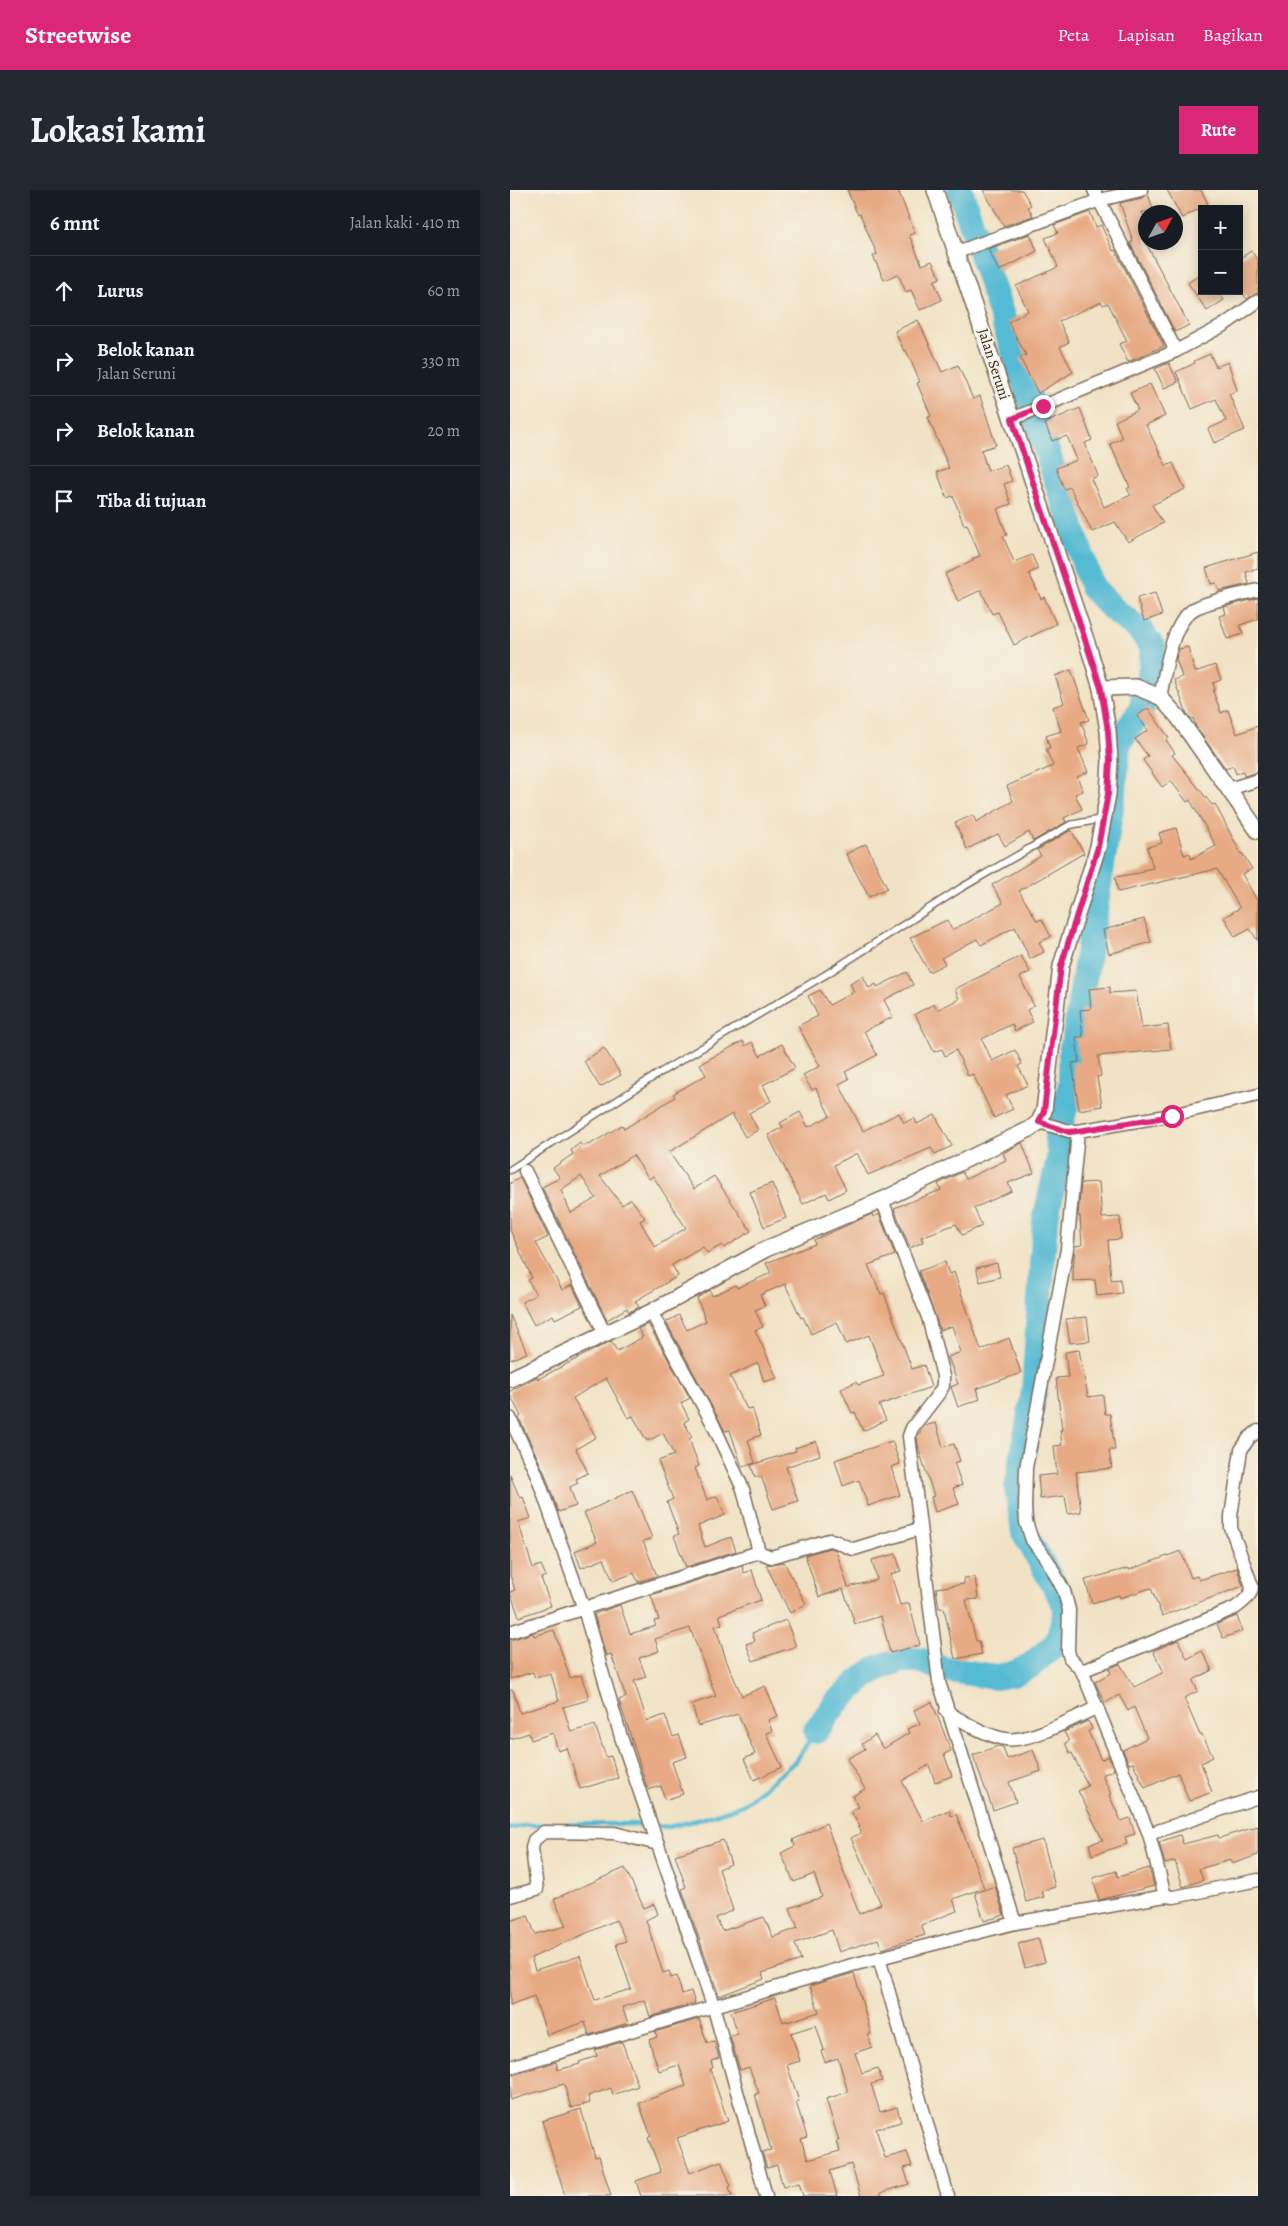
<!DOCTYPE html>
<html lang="id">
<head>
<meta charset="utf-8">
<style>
	:root { --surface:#171b24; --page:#242831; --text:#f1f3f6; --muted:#9ea1a6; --line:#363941; --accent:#db2777 }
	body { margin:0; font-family:Alegreya,serif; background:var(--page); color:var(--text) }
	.controls { position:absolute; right:15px; top:15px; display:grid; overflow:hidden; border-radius:0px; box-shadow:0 2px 12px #0003 }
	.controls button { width:45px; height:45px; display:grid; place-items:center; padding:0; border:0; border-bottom:1px solid var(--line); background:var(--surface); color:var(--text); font:25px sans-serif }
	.compass { position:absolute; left:628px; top:15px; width:45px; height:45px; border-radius:50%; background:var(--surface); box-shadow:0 2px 12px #0003; rotate:50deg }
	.stop { position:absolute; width:15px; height:15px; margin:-11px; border:4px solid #db2777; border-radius:50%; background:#fff }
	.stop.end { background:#db2777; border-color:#fff; box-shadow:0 1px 5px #0008 }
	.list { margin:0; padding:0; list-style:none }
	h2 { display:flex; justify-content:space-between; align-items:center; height:65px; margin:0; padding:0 20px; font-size:21px }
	h2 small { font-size:16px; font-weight:400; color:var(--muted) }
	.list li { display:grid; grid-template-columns:32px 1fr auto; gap:15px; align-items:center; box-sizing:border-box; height:70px; padding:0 20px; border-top:1px solid var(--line) }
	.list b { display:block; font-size:19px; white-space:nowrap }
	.list p { margin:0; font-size:16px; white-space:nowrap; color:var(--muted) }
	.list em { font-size:16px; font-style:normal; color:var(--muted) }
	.icon { flex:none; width:28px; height:28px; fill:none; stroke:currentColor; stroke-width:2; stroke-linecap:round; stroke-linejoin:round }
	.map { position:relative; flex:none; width:748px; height:2006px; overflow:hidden; border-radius:0px }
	header { display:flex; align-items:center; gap:30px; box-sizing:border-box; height:70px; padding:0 25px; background:var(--accent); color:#fff }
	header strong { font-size:24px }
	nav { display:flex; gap:28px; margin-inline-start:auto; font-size:18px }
	.intro { display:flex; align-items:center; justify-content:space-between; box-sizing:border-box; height:120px; padding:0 30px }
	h1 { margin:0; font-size:35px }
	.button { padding:12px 22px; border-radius:0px; background:var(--accent); color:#fff; font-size:18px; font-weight:700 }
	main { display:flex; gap:30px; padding:0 30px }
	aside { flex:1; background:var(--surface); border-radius:0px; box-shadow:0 2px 12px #0003 }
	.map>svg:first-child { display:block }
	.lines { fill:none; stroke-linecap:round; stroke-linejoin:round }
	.stream { stroke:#55bad3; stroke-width:4.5 }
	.river { stroke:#55bad3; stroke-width:26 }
	.building { fill:#e7aa84; fill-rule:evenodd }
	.service-casing { stroke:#7b6a58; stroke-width:9 }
	.minor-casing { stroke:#7b6a58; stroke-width:15 }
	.tertiary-casing { stroke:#7b6a58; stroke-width:18 }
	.service { stroke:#fff; stroke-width:6 }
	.minor { stroke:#fff; stroke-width:12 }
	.tertiary { stroke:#fff; stroke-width:15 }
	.route { stroke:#db2777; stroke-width:6 }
	.labels { text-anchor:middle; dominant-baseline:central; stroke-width:4; stroke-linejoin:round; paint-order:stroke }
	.street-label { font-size:15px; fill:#3b2a1e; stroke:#f7f3e8 }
</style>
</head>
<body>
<header>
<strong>Streetwise</strong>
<nav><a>Peta</a><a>Lapisan</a><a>Bagikan</a></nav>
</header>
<div class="intro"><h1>Lokasi kami</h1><a class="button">Rute</a></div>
<main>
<aside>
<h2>6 mnt<small>Jalan kaki · 410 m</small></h2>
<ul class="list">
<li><svg class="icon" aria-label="ahead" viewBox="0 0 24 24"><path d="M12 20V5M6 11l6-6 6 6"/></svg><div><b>Lurus</b></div><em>60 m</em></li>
<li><svg class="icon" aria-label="right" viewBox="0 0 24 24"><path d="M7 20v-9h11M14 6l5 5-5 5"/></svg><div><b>Belok kanan</b><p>Jalan Seruni</p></div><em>330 m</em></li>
<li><svg class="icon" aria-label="right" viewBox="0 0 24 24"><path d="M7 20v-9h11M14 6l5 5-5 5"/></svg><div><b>Belok kanan</b></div><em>20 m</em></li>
<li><svg class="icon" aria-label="arrive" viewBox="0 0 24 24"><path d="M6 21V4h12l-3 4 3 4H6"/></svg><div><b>Tiba di tujuan</b></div></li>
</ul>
</aside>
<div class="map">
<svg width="748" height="2006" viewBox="0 0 748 2006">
	<rect width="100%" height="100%" fill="#f7f3e8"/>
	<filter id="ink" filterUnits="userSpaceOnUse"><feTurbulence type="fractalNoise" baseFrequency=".02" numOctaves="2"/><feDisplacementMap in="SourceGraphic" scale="10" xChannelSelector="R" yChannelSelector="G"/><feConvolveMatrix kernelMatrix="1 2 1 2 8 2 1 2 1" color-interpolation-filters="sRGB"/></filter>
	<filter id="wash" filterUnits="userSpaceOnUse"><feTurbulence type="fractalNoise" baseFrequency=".0096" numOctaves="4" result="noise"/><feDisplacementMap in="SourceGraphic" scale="20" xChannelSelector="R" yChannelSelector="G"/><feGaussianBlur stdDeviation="1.12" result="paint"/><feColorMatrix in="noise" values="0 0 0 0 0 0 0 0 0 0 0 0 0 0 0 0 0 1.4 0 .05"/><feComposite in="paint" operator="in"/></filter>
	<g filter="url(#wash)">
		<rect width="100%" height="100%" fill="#f1e2c5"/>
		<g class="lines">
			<polyline class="stream" points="0,1639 16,1635 122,1634 158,1637 192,1629 233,1615 286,1571 306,1541"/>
			<polyline class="river" points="306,1541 326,1513 354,1487 370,1477 390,1470 410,1470 432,1479 486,1487 503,1484 520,1476 547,1453 557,1418 514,1342 507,1298 524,1201 535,1031 550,964 547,949 561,894 561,861 565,847 604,599 608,554 631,520 641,479 643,458 630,440 604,420 582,397 450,0"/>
		</g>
		<g id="blocks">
			<g class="building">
				<polygon points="337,0 388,0 405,43 399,45 412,75 422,71 430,88 424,91 432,110 410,120 401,100 396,102 388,84 374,90 363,66 367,64 350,24 348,25"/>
				<polygon points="473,0 512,0 521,15 518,17 523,26 494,36"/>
				<polygon points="657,0 691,0 698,14 672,28"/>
				<polygon points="638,4 644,22 632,22 636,33 636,53 679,135 665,142 620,53 623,51 610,13 633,8"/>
				<polygon points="580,22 586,37 591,35 603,61 605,60 654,156 618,172 609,154 617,151 598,113 593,115 591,112 549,131 559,152 550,157 563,182 528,203 510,168 516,165 498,132 518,121 506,96 548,77 535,48 548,43 544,35"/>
				<polygon points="520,44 527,61 489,81 478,59"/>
				<polygon points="741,61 748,70 748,103 737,109 729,99 729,69"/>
				<polygon points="692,83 692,101 708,101 714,110 697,121 678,93"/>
				<polygon points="408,130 432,182 448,175 463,209 470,206 486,255 471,260 478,281 496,275 502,291 494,294 501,314 487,319 497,345 493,346 504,372 522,365 528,379 519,383 531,409 534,407 546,434 504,455 488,422 482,424 471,400 448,411 435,384 463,371 462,369 470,366 457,334 454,335 443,306 437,308 427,282 439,278 418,227 421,226 407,193 410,192 396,160 394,161 385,141"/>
				<polygon points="700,164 706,177 718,172 727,200 719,204 735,240 704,253 698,239 716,231 706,209 682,219 666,182 685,173 684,171"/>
				<polygon points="659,173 668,192 654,198 645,179"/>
				<polygon points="640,194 655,226 636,235 656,276 663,273 675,299 642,315 653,333 618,352 605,332 582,342 560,297 554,299 546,278 567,270 557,246 542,251 535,233 570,218 582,250 575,253 588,286 581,289 594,317 621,305 617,299 620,297 600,254 612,248 605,231 628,220 620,203"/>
				<polygon points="748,362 748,378 736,382 739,394 709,401 706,393 701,394 696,378"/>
				<polygon points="645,403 652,425 634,431 627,408"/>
				<polygon points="748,408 748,429 730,435 733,444 717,449 709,426 716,424 714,417"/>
				<polygon points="678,457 685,482 705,475 711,490 703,493 705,500 703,501 711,523 718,520 727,544 748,536 748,582 734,586 733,581 726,584 723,576 716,579 686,537 683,528 681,529 677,524 664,490 672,487 666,469 669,459"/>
				<polygon points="561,480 579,530 571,532 579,554 568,558 578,582 567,587 573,601 565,604 572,619 554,628 556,632 523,651 519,642 495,656 488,644 457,659 445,633 463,625 466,632 503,611 497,596 543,576 536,559 540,558 536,546 551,541 543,517 554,513 545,486"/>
				<polygon points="638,518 659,548 656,550 665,563 662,565 702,615 705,614 731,664 732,663 742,679 732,684 748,712 748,751 740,739 725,747 714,727 730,718 707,679 608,702 605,687 634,682 633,680 643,678 637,657 652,653 649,643 666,638 674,665 680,663 681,669 706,656 680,610 677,612 661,591 652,597 633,570 638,566 625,549 638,540 627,526"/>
				<polygon points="561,640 574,663 509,701 527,731 532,729 541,747 529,752 534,762 520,769 505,737 471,755 467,749 431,768 435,774 419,782 400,748 437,730 442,740 493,713 482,695 531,666 527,660"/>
				<polygon points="356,654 377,698 359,707 336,664"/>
				<polygon points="634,729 641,752 599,764 593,740"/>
				<polygon points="511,766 520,782 510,787 524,816 517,820 523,832 505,841 502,834 472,849 482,871 505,860 512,874 508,876 518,895 496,905 503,919 484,928 463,884 458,886 446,860 435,866 432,859 424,862 405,824 424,814 427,820 449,809 445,799"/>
				<polygon points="397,782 403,795 374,810 383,827 354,841 367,865 335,882 339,889 329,894 353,941 389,923 394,933 404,928 407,934 425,925 442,956 425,964 421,958 358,985 347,963 324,975 336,1000 319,1009 316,1003 293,1014 258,945 273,937 270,933 290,922 298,937 320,926 306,898 302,900 293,885 310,876 288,836 308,826 298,806 310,800 319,815 344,802 340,793 353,786 359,798 366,794 367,797"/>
				<polygon points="600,797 600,803 626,801 632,838 658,835 661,859 588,866 591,886 587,887 592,916 569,920 562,873 569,872 566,847 573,847 570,820 581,819 579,799"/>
				<path d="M233,851l2,5 7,-4 8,14 22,-12 13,24 -32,17 8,16 -22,12 9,17 -13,7 -13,-23 -63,38 25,37 20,-13 37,55 -27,17 -2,-3 -15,8 -4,-6 -31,18 6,11 -43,25 4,6 -10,5 -2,-4 -20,12 -65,-133 18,-9 -7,-10 20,-14 -2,-4 9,-7 3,4 5,-3 1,1 33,-20 2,4 16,-10 35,-22 -2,-3 33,-19 -6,-11zM123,965l16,24 4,-3 33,52 -31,19 -15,-26 5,-3 -14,-19 -9,6 -22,-29zM71,986l15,22 -25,15 -10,-23z"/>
				<polygon points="94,858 111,885 90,897 74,871"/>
				<polygon points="512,953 524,983 498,993 502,1001 464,1018 472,1036 452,1045 446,1034 411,1047 413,1052 400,1058 384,1018 431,1000 428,994 452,982 456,989 496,970 493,963"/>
				<polygon points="10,988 38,1047 26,1053 52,1100 62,1095 72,1116 45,1129 43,1125 24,1135 12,1112 26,1105 18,1090 22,1088 0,1040 0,993"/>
				<polygon points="589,992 592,1028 610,1027 611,1049 598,1050 601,1090 610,1089 612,1103 587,1106 585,1090 563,1091 563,1080 565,1056 572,1055 570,1026 568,1026 571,993"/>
				<polygon points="262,993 276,1028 254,1037 240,1002"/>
				<polygon points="362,1024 363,1027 369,1024 385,1065 358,1075 371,1104 374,1103 402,1179 414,1175 421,1197 369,1215 376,1230 353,1241 345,1222 342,1223 331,1199 346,1192 348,1195 374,1186 359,1145 336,1154 327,1132 301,1144 293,1127 291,1128 275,1094 250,1105 255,1116 245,1120 253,1137 245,1140 267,1188 254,1192 248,1173 220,1186 237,1219 242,1218 251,1245 238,1250 245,1273 232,1277 220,1240 215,1241 156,1132 169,1125 177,1140 196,1131 187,1108 200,1100 202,1106 226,1095 227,1098 261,1083 256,1073 305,1054 304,1050"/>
				<polygon points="435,1072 439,1084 444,1082 471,1160 499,1148 511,1183 466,1199 470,1209 448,1217 441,1197 448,1194 438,1167 451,1162 442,1136 430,1140 409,1081"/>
				<polygon points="487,1073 490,1087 470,1092 466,1078"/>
				<polygon points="0,1125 17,1163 0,1170"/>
				<polygon points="577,1127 580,1151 560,1153 556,1129"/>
				<polygon points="138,1134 180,1208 171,1213 179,1229 174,1232 182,1247 179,1249 189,1276 185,1278 197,1310 207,1306 215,1325 188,1336 195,1357 221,1347 226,1361 176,1377 164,1346 169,1344 157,1312 163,1309 148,1271 164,1265 153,1243 140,1250 136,1250 123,1226 118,1228 96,1188 63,1208 86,1247 66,1259 78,1283 66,1289 68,1293 60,1297 66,1316 48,1322 35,1284 9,1228 11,1226 0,1205 0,1201 27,1187 28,1189 101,1151 107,1161 133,1147 128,1139"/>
				<polygon points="569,1160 578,1207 593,1205 595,1224 600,1224 605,1260 599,1260 602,1278 566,1282 571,1322 558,1324 555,1306 530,1309 528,1286 547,1284 544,1256 552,1255 550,1240 552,1240 546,1188 558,1187 555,1162"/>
				<polygon points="426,1233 433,1257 444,1254 450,1271 444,1273 452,1295 443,1298 449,1314 425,1322 421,1307 424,1306 409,1260 407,1247 414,1236"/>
				<polygon points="306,1251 310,1265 276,1277 288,1311 263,1319 251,1286 245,1287 241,1275 286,1261 285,1258"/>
				<polygon points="382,1251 390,1274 381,1277 390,1305 358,1316 349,1290 333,1296 325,1270"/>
				<polygon points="0,1285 10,1308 13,1307 21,1328 8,1332 23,1378 31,1375 36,1386 31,1388 41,1416 9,1427 0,1402 5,1400 0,1385"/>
				<polygon points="122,1300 142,1348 133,1351 147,1386 128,1392 124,1383 103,1391 94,1369 71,1378 65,1361 87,1352 74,1323"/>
				<polygon points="320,1358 326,1360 338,1397 367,1390 362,1370 386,1364 391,1381 381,1384 390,1415 399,1413 410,1455 380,1463 371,1426 345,1434 333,1399 309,1407 295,1365"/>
				<polygon points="671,1361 681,1388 687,1386 689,1390 727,1378 733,1396 652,1426 641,1398 610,1408 609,1405 582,1413 575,1390 619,1378 619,1380"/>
				<polygon points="274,1372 296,1414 280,1423 256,1375"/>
				<polygon points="232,1376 234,1383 242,1380 251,1410 209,1425 212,1434 205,1436 217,1472 232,1506 255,1496 268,1526 258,1530 262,1541 256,1543 272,1577 244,1590 234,1569 245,1564 228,1524 188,1536 182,1514 206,1506 180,1438 145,1449 149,1461 129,1468 136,1487 124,1491 137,1531 155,1525 163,1547 169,1545 177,1567 162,1572 173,1604 155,1610 151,1596 138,1600 109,1510 116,1507 101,1464 96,1466 84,1424 110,1415 120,1444 146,1436 144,1431 149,1430 141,1405"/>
				<polygon points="465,1387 468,1409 456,1410 466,1451 469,1451 472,1464 445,1469 434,1418 429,1418 426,1398 454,1394 454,1388"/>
				<polygon points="727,1426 732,1441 713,1448 707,1434"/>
				<polygon points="276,1430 286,1456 243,1471 236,1454 245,1451 242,1443"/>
				<polygon points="44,1440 60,1488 71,1485 78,1505 78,1510 53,1517 61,1542 85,1535 96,1567 101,1566 108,1588 70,1599 57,1558 48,1561 43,1543 21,1550 19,1543 0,1549 0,1500 3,1500 10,1523 49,1511 41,1484 25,1488 23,1482 0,1489 0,1450 23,1443 24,1446"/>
				<polygon points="668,1450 677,1469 692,1461 702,1480 685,1489 683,1491 688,1501 674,1508 690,1545 692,1544 703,1567 691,1573 702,1602 679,1611 668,1583 635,1598 623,1573 619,1574 613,1560 637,1548 624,1517 618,1521 609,1505 595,1513 585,1492 601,1483 599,1479 610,1474 624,1497 652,1483 653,1480 643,1461"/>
				<polygon points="422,1512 441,1561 434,1564 442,1586 425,1592 419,1575 392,1591 413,1631 439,1620 441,1626 446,1624 474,1698 443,1709 447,1721 411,1735 415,1745 372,1759 368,1749 329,1762 322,1740 285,1753 291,1770 252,1783 254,1789 209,1806 172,1699 176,1697 165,1665 213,1650 221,1674 209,1679 223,1720 206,1728 212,1741 254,1727 263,1747 288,1738 280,1718 312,1707 304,1684 284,1692 271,1663 285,1656 283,1650 316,1633 349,1724 371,1714 341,1648 351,1643 348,1638 350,1637 341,1621 349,1617 343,1606 355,1599 337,1569 355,1559 352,1554 365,1545 373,1559 399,1543 397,1539 410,1534 404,1520"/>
				<polygon points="578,1531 582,1539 578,1541 591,1570 598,1566 604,1580 592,1585 601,1604 599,1605 611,1631 620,1628 625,1644 615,1647 617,1654 582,1665 579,1654 593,1650 568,1601 578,1596 562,1563 560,1564 555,1553 559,1551 554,1542"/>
				<polygon points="488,1556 493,1557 497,1569 523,1560 531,1581 499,1592 506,1612 483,1620 463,1565"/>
				<polygon points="748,1636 748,1665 722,1674 720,1670 689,1679 693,1690 673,1697 665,1671 655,1674 649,1652 670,1645 673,1654 708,1645 709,1648"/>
				<polygon points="533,1650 545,1697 532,1701 534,1707 516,1712 502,1658"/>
				<path d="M115,1678l19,40 10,-4 4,10 -12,6 17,53 6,-2 2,7 6,-2 5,18 9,-3 4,12 -45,14 -5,-17 -23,7 6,16 -39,12 -4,-13 -38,13 -13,-39 -24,9v-84l18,-6 7,19 31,-8 -12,-27zM106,1730l10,21 -10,3 15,45 -36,11 -15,-44 -45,14 -4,-12z"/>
				<polygon points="639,1678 644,1696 589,1710 583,1688 606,1681 608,1687"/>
				<polygon points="485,1696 494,1725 474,1731 465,1703"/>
				<polygon points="528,1748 535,1772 515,1778 508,1753"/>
				<path d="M344,1783l17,61 -3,1 4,12 -17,6 7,20 16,-5 4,13 -11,3 9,28 17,-5 4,15 -25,7 9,29 22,-6 5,14 -8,2 5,16 -29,9 2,3h-21l-10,-32 -21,7 7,25h-34l-4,-13 -16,4 -6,-22 -10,3 -5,-16 9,-2 -16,-56 4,-1 -10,-26 -9,3 -10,-34 8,-2 -7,-22 44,-14 8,24 4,-2v2l32,-10 -9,-26zM306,1835l8,25 -3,1 4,11 13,-4 10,34 -22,7 13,42h-2l3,10 -32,9 -7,-21 6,-2 -11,-35 3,-1 -12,-36 13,-4 -9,-28z"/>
				<polygon points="189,1829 197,1853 204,1851 209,1868 201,1871 203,1878 200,1879 218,1931 167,1948 180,1983 211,1971 221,1996 219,1997 222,2006 131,2006 126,1991 151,1982 138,1948 141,1946 129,1913 176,1896 169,1875 149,1881 139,1850 147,1847 145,1842"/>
				<polygon points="112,1852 128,1896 103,1905 101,1898 78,1906 80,1913 61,1918 54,1894 0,1910 0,1886 46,1872 48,1880 70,1874 69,1872 87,1866 85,1860"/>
				<polygon points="71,1919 85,1967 89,1966 101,2006 55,2006 32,1931"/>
			</g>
		</g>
	</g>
	<g filter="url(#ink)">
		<use href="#blocks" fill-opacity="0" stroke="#7b6a58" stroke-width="1"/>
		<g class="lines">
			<g class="service-casing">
				<polyline id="service" points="0,980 151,882 315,785 451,698 560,635 592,629"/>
			</g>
			<g class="minor-casing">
				<g id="minor">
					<polyline points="584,0 666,161"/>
					<polyline points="447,62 590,10 631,0"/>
					<polyline points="502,229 666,161 714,135 748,111"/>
					<path d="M650,507c6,-26 11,-79 38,-90 19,-8 41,-12 60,-17"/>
					<polyline points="719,599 748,590"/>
					<polyline points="529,932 559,941 568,941 662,925 748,905"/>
					<polyline points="568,941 557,1059 516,1278 515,1318 516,1332 522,1350 538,1371 554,1401 559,1420 558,1461 560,1468 572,1481"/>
					<polyline points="15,981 95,1144"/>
					<polyline points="372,1010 418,1127 433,1186 433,1196 429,1203 402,1238 399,1246 429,1492 505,1733"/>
					<polyline points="141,1122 202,1232 233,1299 249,1362"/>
					<polyline points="0,1228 26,1283 74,1419 111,1547 203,1815 256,2006"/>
					<path d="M0,1442l249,-80 12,5 58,-17c9,0 16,8 25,9l65,-20"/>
					<path d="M436,1521c16,10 42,26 60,28 23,4 70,-22 92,-32"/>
					<polyline points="639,1644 748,1607"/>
					<polyline points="0,1706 27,1699 22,1658 24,1650 34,1642 104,1643 148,1654"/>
					<path d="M655,1706l-16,-62 -67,-163 153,-63c8,-6 17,-12 17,-22l-21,-58v-12l10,-66 8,-12 9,-7"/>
					<polyline points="369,1768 438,2006"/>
					<polyline points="0,1877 342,1775 505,1733 655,1706 664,1707 748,1690"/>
				</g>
			</g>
			<g class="tertiary-casing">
				<g id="tertiary">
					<polyline points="591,498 626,497 650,507 668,527 748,641"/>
					<polyline points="0,1189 141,1122 256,1059 372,1010 520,939 529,932 534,921 551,776 588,657 598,604 600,571 598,541 591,498 579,459 425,0"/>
				</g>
			</g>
			<use href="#service" class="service"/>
			<use href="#minor" class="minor"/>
			<use href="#tertiary" class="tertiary"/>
		</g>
	</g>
	<g class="lines" filter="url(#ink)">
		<polyline class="route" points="533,216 502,229 591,498 598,541 600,570 598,604 588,657 551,776 534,921 529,932 559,942 568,941 662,926"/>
	</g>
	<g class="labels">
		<g class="street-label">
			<text transform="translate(484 174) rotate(72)">Jalan Seruni</text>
		</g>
	</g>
</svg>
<div class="controls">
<button>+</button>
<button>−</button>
</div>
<svg class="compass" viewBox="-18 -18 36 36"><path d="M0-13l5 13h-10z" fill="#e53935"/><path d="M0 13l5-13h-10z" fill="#9ea1a6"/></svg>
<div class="stop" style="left:662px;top:926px"></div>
<div class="stop end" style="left:533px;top:216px"></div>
</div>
</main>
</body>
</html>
